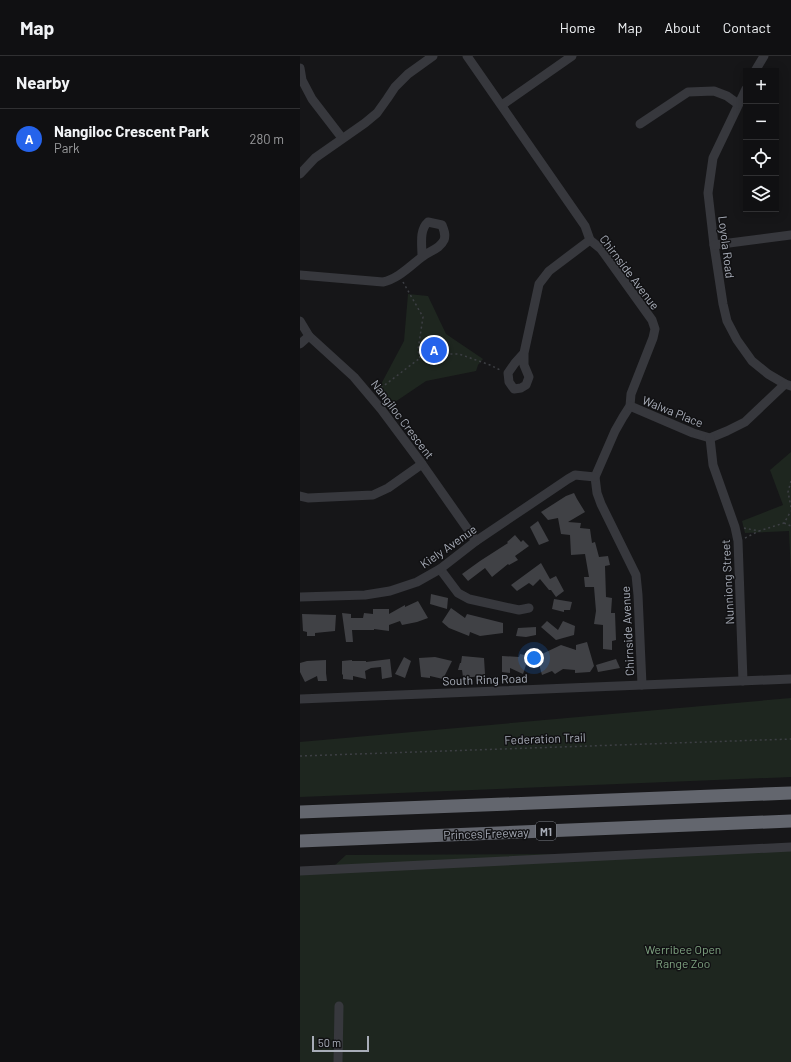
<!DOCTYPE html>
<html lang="en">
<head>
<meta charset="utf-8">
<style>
	:root { --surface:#101012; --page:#1e1e20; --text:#f1f3f6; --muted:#9c9d9f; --line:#303032; --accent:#2563eb }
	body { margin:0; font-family:Barlow,sans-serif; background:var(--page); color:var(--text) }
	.controls { position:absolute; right:12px; top:12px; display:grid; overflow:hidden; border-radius:0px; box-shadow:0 2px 10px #0003 }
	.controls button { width:36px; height:36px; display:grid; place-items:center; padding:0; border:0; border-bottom:1px solid var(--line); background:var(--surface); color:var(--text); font:20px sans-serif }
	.scale { position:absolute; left:12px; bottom:10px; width:57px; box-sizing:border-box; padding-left:4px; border:2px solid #a8adb8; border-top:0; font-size:11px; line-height:14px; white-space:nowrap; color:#a8adb8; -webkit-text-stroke:3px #111113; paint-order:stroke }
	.you { position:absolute; left:234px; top:602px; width:14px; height:14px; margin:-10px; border:3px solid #fff; border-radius:50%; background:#1a73e8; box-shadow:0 0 0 6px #1a73e833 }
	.badge { display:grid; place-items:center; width:26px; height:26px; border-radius:50%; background:var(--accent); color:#fff; font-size:13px; font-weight:700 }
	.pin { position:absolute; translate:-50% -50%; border:2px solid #fff; box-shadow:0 1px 4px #0006 }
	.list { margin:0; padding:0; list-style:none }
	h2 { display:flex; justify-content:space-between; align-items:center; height:52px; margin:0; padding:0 16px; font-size:17px }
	h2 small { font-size:13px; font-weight:400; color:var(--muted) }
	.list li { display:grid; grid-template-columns:26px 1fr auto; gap:12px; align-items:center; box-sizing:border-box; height:60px; padding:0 16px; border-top:1px solid var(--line) }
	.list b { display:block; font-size:15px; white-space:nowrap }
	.list p { margin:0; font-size:13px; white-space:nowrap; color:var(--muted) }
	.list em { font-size:13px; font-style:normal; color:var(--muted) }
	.icon { flex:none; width:22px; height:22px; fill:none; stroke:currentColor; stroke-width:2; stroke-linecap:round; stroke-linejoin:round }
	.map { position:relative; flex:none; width:491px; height:1006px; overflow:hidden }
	header { display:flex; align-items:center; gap:24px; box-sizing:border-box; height:56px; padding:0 20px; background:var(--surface); border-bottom:1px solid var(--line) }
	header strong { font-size:19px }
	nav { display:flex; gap:22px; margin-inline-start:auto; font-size:14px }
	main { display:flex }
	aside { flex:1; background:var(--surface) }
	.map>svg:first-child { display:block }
	.green { fill:#1e261f }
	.building { fill:#404145 }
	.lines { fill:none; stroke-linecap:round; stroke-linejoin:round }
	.path { stroke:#3d3f44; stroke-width:1.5; stroke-dasharray:2 3; stroke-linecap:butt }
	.minor { stroke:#37383d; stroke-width:9 }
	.highway { stroke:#63666e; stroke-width:13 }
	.labels { text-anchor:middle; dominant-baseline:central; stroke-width:3; stroke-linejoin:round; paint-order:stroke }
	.shield { fill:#111113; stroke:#7b7e86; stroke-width:1 }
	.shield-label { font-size:11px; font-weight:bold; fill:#a8adb8 }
	.street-label { font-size:12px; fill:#a8adb8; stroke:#111113 }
	.park-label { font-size:12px; fill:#7fa381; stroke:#111113 }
</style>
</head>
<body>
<header>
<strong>Map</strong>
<nav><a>Home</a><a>Map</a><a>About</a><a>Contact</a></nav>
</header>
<main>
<aside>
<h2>Nearby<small></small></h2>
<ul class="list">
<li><span class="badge">A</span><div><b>Nangiloc Crescent Park</b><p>Park</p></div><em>280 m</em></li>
</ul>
</aside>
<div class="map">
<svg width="491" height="1006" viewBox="0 0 491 1006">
	<rect width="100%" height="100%" fill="#161618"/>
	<g class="green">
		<polygon points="108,238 128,240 146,278 183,303 178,309 176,315 126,325 92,348 79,332 104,285"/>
		<polygon points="491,396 491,521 489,475 445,477 442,465 483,449 470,414"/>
		<polygon points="491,642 491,721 0,741 0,686"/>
		<polygon points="491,787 491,1006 0,1006 0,812 33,811 46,799 285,798"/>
	</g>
	<g class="building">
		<polygon points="274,437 277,443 285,456 268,466 281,467 280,472 290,473 292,487 295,486 299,501 308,500 310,509 305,510 306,541 312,542 311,557 315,557 316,584 312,585 312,594 303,593 303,569 294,568 296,555 294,531 285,531 284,521 289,521 285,498 271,499 270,479 261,478 258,462 248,464 241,456 266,440"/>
		<polygon points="238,465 249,485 239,489 230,471"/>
		<polygon points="215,479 221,486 223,484 229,490 215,500 218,504 209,509 208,508 192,521 185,512 168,525 162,518 180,505 208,487 207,486"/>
		<polygon points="241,507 250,523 256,520 264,535 256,541 251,534 249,534 240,523 233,530 229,527 217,535 211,529"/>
		<polygon points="131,538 148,542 147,553 130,548"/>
		<polygon points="254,543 272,546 270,554 264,554 264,556 252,553"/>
		<polygon points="118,545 128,562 117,566 102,569 100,565 89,569 89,575 74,573 74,574 52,574 53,586 46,586 42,557 51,558 51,562 63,562 64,557 73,558 73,553 89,553 89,558 105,549 105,551"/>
		<polygon points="151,552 165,562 167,558 203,567 203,577 180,580 170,576 169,580 149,572 142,566"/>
		<polygon points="2,558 36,559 35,575 15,577 15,580 7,580 7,576 3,575"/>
		<polygon points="247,565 258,574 263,565 275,570 274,579 256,584 241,571"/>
		<polygon points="236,571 236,579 226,581 216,580 218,572"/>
		<polygon points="287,586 294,610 290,616 275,617 275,614 263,613 255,618 252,615 242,619 239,608 227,605 261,589 276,594 276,589"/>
		<polygon points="220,598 229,600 223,618 210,612 210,617 202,616 202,600 219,601"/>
		<polygon points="162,600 184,602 185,618 173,621 163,621 162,614 158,614 160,607 161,607"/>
		<polygon points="104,601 111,605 105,622 95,618"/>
		<polygon points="135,601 152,605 143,623 130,620 130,622 121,621 119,602"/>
		<polygon points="90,603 92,621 82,623 81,611 71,612 65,615 66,623 53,620 53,624 43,623 43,618 42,619 42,605 52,604 52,605 66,605 66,606"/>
		<polygon points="316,603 320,612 298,616 296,609"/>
		<polygon points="26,604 26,617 27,625 18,625 17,620 5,626 0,616 0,607 7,605"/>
	</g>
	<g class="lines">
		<g class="path">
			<polyline points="103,226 123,261 118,294 120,302"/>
			<polyline points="77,335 120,302 139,298 159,298 190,309 200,314"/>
			<polyline points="491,425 488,436 491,451"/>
			<polyline points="484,467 491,470"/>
			<polyline points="444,472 459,475 484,467 491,455"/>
			<polyline points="445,482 459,475"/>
			<polyline points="0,700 491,683"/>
		</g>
		<g class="minor">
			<polyline points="167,0 285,170 290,184 301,193 352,264 355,273 353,282 331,338 330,350 323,361 315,375 295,421 297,437 301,448 336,519 338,539 342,629"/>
			<polyline points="0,12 2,24 12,43 42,82"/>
			<polyline points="455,15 464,0"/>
			<polyline points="446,33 413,102 408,137 414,189 423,248 427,265 437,284 452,305 468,318 485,328 491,330"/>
			<polyline points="202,49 272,0"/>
			<polyline points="340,68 388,36 414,35 427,40 438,48"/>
			<polyline points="0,118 15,102 65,67 77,57 87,43 95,31 108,18 133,0"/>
			<polyline points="414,189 491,179"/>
			<path d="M0,219l83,7c15,-3 27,-16 39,-25 7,-6 18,-8 22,-17 2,-5 0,-10 -2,-15l-14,-3c-9,8 -6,23 -6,34"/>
			<polyline points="0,265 9,280 54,321 81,353 122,408 176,485"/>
			<polyline points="0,288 9,280"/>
			<polyline points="224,297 224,309 229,321 226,329 221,332 214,333 209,326 208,317 215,307 224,297 239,228 249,215 290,184"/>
			<polyline points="330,350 393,377 410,382 427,375 445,366 485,328"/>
			<polyline points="410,382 413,409 435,471 438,485 443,625"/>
			<polyline points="0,440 8,442 73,439 88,432 122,408"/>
			<polyline points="140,513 158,537 169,543 219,554 229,552"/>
			<polyline points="0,541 65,539 90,535 117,526 140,513 176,485 268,423 275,419 295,421"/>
			<polyline points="0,643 491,623"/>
			<polyline points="0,815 491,791"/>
			<polyline points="38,1006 39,950"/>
		</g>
		<g class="highway">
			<polyline points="0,756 491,737"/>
			<polyline points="0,785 491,765"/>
		</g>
	</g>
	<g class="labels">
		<rect class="shield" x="236" y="766" width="20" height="18" rx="3"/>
		<g class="shield-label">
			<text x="246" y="775">M1</text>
		</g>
		<g class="street-label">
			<text transform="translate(427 191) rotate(83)">Loyola Road</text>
			<text transform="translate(330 216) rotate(53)">Chirnside Avenue</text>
			<text transform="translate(373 355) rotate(22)">Walwa Place</text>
			<text transform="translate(103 363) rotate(53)">Nangiloc Crescent</text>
			<text transform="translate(148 490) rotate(-35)">Kiely Avenue</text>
			<text transform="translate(427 526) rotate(-93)">Nunniong Street</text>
			<text transform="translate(327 575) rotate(-93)">Chirnside Avenue</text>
			<text transform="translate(185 623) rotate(-2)">South Ring Road</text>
			<text transform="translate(245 682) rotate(-2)">Federation Trail</text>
			<text transform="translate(186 777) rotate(-2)">Princes Freeway</text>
		</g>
		<g class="park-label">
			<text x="383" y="893">Werribee Open<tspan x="383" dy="14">Range Zoo</tspan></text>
		</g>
	</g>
</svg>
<div class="controls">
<button>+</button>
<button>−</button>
<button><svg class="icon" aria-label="locate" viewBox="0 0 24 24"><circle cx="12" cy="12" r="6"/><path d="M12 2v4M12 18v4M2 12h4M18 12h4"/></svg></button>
<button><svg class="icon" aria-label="layers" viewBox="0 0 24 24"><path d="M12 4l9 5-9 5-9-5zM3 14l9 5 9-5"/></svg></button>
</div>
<div class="scale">50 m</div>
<div class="you"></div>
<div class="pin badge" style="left:134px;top:294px">A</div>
</div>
</main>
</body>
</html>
